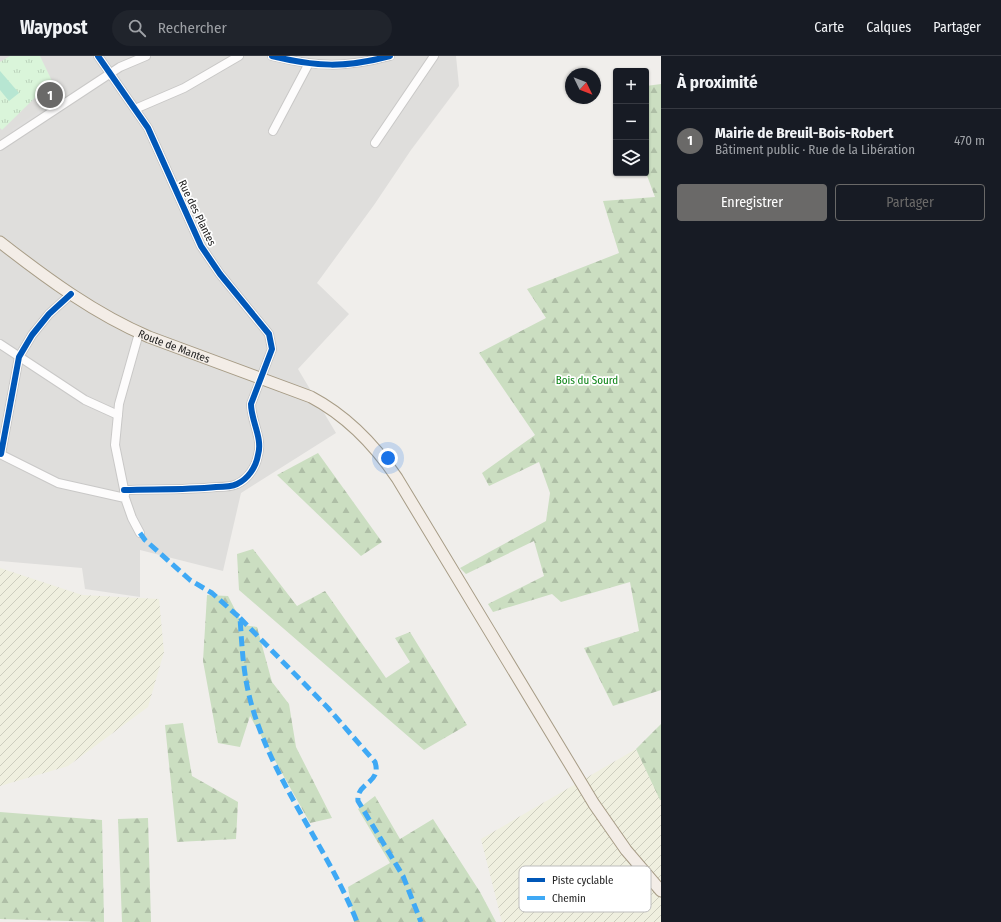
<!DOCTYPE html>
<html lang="fr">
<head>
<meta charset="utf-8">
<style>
	:root { --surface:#171b24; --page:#20242c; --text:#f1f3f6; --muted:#9ea1a6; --line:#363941; --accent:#6a6968 }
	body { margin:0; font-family:"Fira Sans Condensed",sans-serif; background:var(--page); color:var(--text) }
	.controls { position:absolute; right:12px; top:12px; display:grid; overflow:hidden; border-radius:4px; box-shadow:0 1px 3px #0004 }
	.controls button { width:36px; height:36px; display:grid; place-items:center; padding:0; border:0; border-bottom:1px solid var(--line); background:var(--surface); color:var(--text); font:20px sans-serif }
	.compass { position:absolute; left:565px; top:12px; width:36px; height:36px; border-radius:50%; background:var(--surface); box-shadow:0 1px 3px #0004; rotate:133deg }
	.you { position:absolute; left:388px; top:402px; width:14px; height:14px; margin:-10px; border:3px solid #fff; border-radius:50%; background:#1a73e8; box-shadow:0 0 0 6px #1a73e833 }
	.badge { display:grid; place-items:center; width:26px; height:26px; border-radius:50%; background:var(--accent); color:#fff; font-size:13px; font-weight:700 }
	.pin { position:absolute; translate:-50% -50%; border:2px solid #fff; box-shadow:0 1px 4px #0006 }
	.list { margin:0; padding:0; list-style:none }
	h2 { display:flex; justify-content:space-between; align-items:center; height:52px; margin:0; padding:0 16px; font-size:17px }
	h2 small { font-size:13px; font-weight:400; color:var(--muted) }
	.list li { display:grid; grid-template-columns:26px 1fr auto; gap:12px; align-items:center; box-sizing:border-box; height:64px; padding:0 16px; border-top:1px solid var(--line) }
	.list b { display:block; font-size:15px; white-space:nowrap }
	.list p { margin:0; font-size:13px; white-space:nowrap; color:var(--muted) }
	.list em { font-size:13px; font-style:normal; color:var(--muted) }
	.actions { display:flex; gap:8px; padding:12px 16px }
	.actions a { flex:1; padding:9px 0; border:1px solid var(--accent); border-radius:4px; text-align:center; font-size:14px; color:var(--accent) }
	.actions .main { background:var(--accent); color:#fff }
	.icon { flex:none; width:22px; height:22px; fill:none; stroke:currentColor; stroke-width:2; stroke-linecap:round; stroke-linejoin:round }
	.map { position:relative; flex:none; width:661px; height:866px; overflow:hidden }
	header { display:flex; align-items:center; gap:24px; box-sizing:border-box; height:56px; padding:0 20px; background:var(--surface); border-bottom:1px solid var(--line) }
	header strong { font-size:19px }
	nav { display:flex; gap:22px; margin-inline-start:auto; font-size:14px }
	.search { width:280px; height:36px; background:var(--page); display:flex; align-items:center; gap:10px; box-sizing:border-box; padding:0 14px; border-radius:22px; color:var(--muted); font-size:15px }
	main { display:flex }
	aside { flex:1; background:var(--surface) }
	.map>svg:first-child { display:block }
	.residential { fill:#dfdedc }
	.farmland { fill:url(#farmland-furrows) }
	.forest { fill:url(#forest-firs) }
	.park { fill:url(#park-tufts) }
	.pitch { fill:#b7e6d2 }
	.parking { fill:#e0dfde }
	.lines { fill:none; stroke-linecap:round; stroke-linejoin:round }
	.minor-casing { stroke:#c9c8c7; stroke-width:10 }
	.major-casing { stroke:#a79c86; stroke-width:13 }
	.minor { stroke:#fdfcfc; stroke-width:8 }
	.major { stroke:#f3ede7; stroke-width:11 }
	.quiet { stroke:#3fa9f5; stroke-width:5; stroke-dasharray:10 5; stroke-linecap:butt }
	.cycleway-casing { stroke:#fff; stroke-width:8 }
	.cycleway { stroke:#0057b8; stroke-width:6 }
	.labels { text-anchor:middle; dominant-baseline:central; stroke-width:3.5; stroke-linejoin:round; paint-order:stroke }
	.street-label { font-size:11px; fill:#222; stroke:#fff }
	.park-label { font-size:11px; fill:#0c8416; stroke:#fff }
	.key { fill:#fff; stroke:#bdbdbd; stroke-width:1 }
	.key-label { font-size:11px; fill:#222 }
</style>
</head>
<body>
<header>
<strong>Waypost</strong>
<div class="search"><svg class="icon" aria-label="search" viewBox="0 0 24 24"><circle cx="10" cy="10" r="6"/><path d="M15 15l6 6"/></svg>Rechercher</div>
<nav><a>Carte</a><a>Calques</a><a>Partager</a></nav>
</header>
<main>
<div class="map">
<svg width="661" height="866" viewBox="0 0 661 866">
	<defs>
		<pattern id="farmland-furrows" width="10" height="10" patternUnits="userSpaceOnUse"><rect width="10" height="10" fill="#efefdf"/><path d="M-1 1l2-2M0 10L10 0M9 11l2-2" fill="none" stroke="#cdcdbf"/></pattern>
		<pattern id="forest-firs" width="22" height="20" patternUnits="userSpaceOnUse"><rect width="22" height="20" fill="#cbdec1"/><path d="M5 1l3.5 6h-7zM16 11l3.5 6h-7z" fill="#aebea6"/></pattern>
		<pattern id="park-tufts" width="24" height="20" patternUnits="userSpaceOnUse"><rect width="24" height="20" fill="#daf5da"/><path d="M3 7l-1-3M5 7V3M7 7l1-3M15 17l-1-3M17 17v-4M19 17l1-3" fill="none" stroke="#bbd2bb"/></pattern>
	</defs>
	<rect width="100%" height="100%" fill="#f0eeeb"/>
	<polygon class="residential" points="0,0 456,0 459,30 411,94 374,149 317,227 349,258 298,313 336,377 241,437 223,515 140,494 140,541 85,533 82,512 0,505"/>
	<g class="farmland">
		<polygon points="0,512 82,539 159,543 164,596 148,651 68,710 0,730"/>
		<polygon points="636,693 661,744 661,866 502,866 481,783"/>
	</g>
	<g class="forest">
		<polygon points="661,28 661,634 613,650 584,592 639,575 630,526 561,546 552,538 493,556 488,548 544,520 534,485 466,518 460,512 546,465 550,437 539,406 489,430 482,417 535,379 479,297 546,262 527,233 619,197 603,145 655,141 646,117 646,30"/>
		<polygon points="318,397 382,486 361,500 277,419"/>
		<polygon points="253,493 297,550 325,535 386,622 410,606 395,582 410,576 467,669 424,694 239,534 237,498"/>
		<polygon points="207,539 228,540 243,569 257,571 272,626 289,648 296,691 332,762 310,767 250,660 240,691 218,687 203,605"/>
		<polygon points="183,667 192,720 238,746 236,783 177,786 165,669"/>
		<polygon points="661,668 661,744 660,744 636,693"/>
		<polygon points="375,740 400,783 433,763 480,836 496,866 354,866 348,831 390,807 358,753"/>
		<polygon points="0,756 102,764 104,866 0,863"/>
		<polygon points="148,762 151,866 122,866 118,763"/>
	</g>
	<polygon class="park" points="10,0 40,0 52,25 2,74 0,72 0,6"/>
	<polygon class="pitch" points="0,15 19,37 9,45 0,34"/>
	<polygon class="parking" points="39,55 41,59 14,77 12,73"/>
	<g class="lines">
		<g class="minor-casing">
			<g id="minor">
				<path d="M98,0l50,72 53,118 19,28 49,60 3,15 -21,55c0,17 12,34 7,51 -2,12 -10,24 -21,29 -6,3 -15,3 -21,3 -31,3 -61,2 -92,3"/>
				<path d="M272,0c45,11 73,12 118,0"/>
				<polyline points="135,53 184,32 239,0"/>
				<polyline points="273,75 308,9"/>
				<polyline points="375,87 434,0"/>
				<polyline points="0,90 120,11 146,0"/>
				<polyline points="0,288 85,344 118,359"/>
				<polyline points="0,398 58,427 125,442 132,462 140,477"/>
				<polyline points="1,398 19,301 32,279 49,258 71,238"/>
				<polyline points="125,438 115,389 119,348 139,277"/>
			</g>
		</g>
		<g class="major-casing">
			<g id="major">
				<path id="s1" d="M0,186c46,36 95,72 149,95l162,60c36,19 63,47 86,81l197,326 32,46 35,41"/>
			</g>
		</g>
		<use href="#minor" class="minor"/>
		<use href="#major" class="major"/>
		<g class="quiet">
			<path d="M140,477l5,7 45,40 22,13 28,25c2,28 3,54 10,81 21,81 77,147 107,223"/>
			<path d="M240,562l88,90 47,54c7,22 -19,20 -17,39l45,75 18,46"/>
		</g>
		<g class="cycleway-casing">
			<g id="cycleway">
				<path d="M98,0l50,72 53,118 19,28 49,60 3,15 -21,55c0,17 12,34 7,51 -2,12 -10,24 -21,29 -6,3 -15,3 -21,3 -31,3 -61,2 -92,3"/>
				<path d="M272,0c45,11 73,12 118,0"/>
				<polyline points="1,398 19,301 32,279 49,258 71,238"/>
			</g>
		</g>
		<use href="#cycleway" class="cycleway"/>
	</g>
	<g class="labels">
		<g class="street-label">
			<text transform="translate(197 157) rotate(64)">Rue des Plantes</text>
			<text stroke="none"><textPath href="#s1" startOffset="204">Route de Mantes</textPath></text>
		</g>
		<g class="park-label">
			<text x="587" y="324">Bois du Sourd</text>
		</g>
	</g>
	<rect x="519" y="810" width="132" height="46" rx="6" class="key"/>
	<rect x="527" y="822" width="18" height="4" fill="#0057b8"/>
	<rect x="527" y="840" width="18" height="4" fill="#3fa9f5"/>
	<g class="key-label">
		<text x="552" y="828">Piste cyclable</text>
		<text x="552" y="846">Chemin</text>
	</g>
</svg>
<div class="controls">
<button>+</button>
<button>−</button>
<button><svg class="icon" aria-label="layers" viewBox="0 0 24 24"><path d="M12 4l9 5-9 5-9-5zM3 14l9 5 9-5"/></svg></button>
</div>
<svg class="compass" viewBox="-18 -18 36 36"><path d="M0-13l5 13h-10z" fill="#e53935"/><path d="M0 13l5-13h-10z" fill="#9ea1a6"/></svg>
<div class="you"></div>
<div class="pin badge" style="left:50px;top:39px">1</div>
</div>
<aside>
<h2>À proximité<small></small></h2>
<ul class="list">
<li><span class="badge">1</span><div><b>Mairie de Breuil-Bois-Robert</b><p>Bâtiment public · Rue de la Libération</p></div><em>470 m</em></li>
</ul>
<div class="actions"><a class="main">Enregistrer</a><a>Partager</a></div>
</aside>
</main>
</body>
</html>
